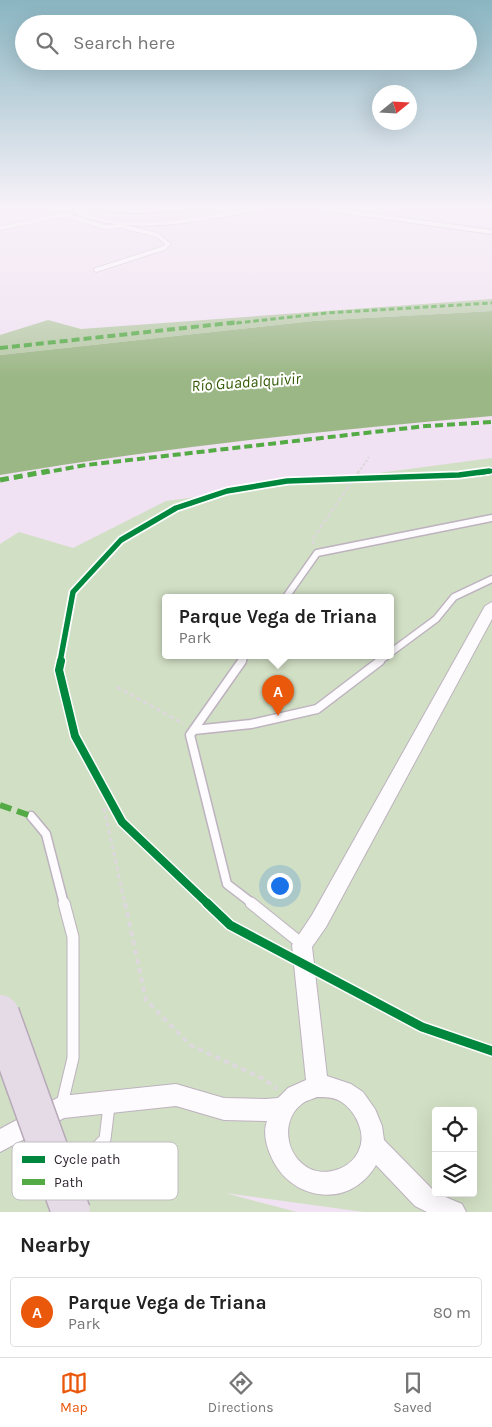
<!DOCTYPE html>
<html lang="en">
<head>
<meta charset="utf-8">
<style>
	:root { --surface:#fff; --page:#f6f6f6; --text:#222; --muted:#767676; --line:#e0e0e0; --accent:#ea580c }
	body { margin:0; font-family:Karla,sans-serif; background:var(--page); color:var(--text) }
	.controls { position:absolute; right:15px; bottom:15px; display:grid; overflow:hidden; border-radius:5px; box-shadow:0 5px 20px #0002 }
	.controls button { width:45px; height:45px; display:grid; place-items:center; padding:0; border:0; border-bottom:1px solid var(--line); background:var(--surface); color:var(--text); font:25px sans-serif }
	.compass { position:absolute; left:372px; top:85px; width:45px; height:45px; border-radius:50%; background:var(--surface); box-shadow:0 5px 20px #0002; rotate:72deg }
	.you { position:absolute; left:279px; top:885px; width:18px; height:18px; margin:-12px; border:4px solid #fff; border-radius:50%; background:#1a73e8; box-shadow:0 0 0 8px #1a73e833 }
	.badge { display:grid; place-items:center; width:32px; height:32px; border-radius:50%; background:var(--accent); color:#fff; font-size:16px; font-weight:700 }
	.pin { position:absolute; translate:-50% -41px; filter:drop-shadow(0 1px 2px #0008) }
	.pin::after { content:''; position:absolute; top:26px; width:18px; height:15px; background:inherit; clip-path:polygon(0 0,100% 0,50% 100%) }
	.popup { position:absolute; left:162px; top:594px; width:232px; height:65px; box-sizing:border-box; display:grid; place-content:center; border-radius:5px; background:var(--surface); filter:drop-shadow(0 1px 4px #0005); font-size:16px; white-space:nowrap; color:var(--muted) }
	.popup b { font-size:19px; color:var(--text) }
	.popup::after { content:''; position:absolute; left:50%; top:100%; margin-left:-10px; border:10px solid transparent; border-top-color:var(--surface) }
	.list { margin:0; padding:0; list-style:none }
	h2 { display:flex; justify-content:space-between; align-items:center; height:65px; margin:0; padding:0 20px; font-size:21px }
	h2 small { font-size:16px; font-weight:400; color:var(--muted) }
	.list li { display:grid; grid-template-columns:32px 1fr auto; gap:15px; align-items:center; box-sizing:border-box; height:70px; margin:0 10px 10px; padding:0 10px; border:1px solid var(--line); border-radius:5px }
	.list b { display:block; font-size:19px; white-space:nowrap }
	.list p { margin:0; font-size:16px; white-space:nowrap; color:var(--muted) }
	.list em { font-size:16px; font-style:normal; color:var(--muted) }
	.icon { flex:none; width:28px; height:28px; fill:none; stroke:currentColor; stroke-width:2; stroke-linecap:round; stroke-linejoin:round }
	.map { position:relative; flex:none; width:492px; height:1212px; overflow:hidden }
	.search { position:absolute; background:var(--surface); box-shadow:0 5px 20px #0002; left:15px; right:15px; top:15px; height:55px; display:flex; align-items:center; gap:12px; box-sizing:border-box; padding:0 18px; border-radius:28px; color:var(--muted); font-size:19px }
	.sheet { height:145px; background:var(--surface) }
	nav { display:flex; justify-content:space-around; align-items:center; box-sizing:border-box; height:70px; border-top:1px solid var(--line); background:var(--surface); font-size:14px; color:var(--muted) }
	nav a { display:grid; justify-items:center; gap:2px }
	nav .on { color:var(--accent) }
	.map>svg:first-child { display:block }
	.green { fill:#d1dfc4; fill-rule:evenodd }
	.forest { fill:#b7c9a6 }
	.water { fill:#9cb786 }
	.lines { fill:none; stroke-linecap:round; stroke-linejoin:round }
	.street-tunnel { stroke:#cabdcb; stroke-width:8; stroke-dasharray:8 4; stroke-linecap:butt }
	.lane-far3-casing { stroke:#bdb2bf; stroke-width:5 }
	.lane-far2-casing { stroke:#bdb2bf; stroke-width:9 }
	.lane-far1-casing { stroke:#bdb2bf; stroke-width:11 }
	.lane-casing { stroke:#bdb2bf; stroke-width:13 }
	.street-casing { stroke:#bdb2bf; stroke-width:2 }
	.highway-casing { stroke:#b7a9b8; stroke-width:3 }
	.path-far3 { stroke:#dcd8dc; stroke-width:2; stroke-dasharray:2.5 2; stroke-linecap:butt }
	.path-far2 { stroke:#dcd8dc; stroke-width:2.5; stroke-dasharray:4 2.5; stroke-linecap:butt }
	.path-far1 { stroke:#dcd8dc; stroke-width:3; stroke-dasharray:4.5 3; stroke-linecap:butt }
	.path { stroke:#dcd8dc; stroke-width:4; stroke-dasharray:5.5 4; stroke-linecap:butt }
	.lane-far3 { stroke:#fdfbfd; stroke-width:4 }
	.lane-far2 { stroke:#fdfbfd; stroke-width:6 }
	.lane-far1 { stroke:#fdfbfd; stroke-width:8 }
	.lane { stroke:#fdfbfd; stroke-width:11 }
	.street { fill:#fdfbfd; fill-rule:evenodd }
	.highway { fill:#e5dbe6; fill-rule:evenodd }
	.highway-bridge-casing { stroke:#b7a9b8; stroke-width:41; stroke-linecap:butt }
	.highway-bridge { stroke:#e5dbe6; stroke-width:38 }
	.quiet-far3 { stroke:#54aa45; stroke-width:3; stroke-dasharray:5.5 3; stroke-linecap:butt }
	.quiet-far2 { stroke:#54aa45; stroke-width:4; stroke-dasharray:8 4; stroke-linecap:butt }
	.quiet-far1 { stroke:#54aa45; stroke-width:5; stroke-dasharray:9 5; stroke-linecap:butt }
	.quiet { stroke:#54aa45; stroke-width:6; stroke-dasharray:12 6; stroke-linecap:butt }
	.cycleway-far3-casing { stroke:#fff; stroke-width:7 }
	.cycleway-far2-casing { stroke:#fff; stroke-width:9 }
	.cycleway-far1-casing { stroke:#fff; stroke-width:11 }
	.cycleway-casing { stroke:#fff; stroke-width:12 }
	.cycleway-far3 { stroke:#00873e; stroke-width:4.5 }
	.cycleway-far2 { stroke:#00873e; stroke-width:5.5 }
	.cycleway-far1 { stroke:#00873e; stroke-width:8 }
	.cycleway { stroke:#00873e; stroke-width:9 }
	.labels { text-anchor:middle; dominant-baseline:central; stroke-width:4; stroke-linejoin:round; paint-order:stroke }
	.far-water-label { font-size:16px; font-style:italic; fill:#335b05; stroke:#fff }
	.key { fill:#fff; stroke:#c1bec1; stroke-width:1 }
	.key-label { font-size:14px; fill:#302731 }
</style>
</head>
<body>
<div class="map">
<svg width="492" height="1212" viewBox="0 0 492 1212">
	<rect width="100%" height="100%" fill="#f0e2f2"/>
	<path class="green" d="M492,458v754h-128l-139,-19 72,19h-297v-668l19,-12 54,16 93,-47zM166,597h224v58h-224zM436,1111h37v82h-37z"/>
	<polygon class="forest" points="492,299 492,311 313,321 0,355 0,335 48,320 81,329"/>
	<path class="water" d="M492,311v105c-165,14 -329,32 -492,59v-120l313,-34z"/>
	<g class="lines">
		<polyline class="street-tunnel" points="243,206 253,208"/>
		<g class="lane-far3-casing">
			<g id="lane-far3">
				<polyline points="0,228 65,215 105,227 121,226"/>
				<polyline points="96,270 164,248 168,244 157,235 121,226 118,222"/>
			</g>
		</g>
		<g class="lane-far2-casing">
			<g id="lane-far2">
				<polyline points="286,597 317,553 492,518"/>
				<polyline points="390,653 436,619 454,597 492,579"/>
				<polyline points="241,662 246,655"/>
				<polyline points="378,662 388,655"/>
			</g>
		</g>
		<g class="lane-far1-casing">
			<g id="lane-far1">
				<polyline points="242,661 190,735 227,884 253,904"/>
				<polyline points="194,730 251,724 317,709 380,661"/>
				<polyline points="31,816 46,834 64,904"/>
			</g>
		</g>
		<g class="lane-casing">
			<g id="lane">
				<polyline points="251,903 302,944"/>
				<polyline points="62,1104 73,1058 73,937 64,903"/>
				<polyline points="72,1181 95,1149 105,1139 109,1106"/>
			</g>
		</g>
		<g class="street-casing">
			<g id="street">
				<path d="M72,206h8l2,5c62,26 134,-5 198,-5 -8,5 -21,4 -30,6 -54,10 -120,24 -174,2z"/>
				<polygon points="300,206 320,206 492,230 492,234 304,208"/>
				<path d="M492,602v17l-166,308 -14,20 15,129 24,8 12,8 12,17 7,17 2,14 52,53 26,11 4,8h-39l-12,-6 -39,-41c-26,45 -87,37 -106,-11 -4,-10 -7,-22 -3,-33l-43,-1 -48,-14 -112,12 -64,34v-23l61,-33 115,-12 48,14 42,1 12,-1 10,-10 18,-8 -14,-135 20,-30 173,-309zM317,1097c8,0 17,0 23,4 15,9 27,32 19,49 -8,20 -38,29 -55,15 -20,-15 -22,-47 -1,-62 4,-3 10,-4 14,-6z"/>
			</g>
		</g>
		<g class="highway-casing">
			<path id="highway" d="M78,206h15l7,4 13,3 22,2 46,-3 40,-6h22l-1,3c-35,8 -140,29 -164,-3z"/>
		</g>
		<polyline class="path-far3" points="358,473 369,457"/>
		<polyline class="path-far2" points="314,544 312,540 359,471"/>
		<g class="path-far1">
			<polyline points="117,687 184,724"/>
			<polyline points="104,808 125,904"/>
		</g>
		<polyline class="path" points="125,903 146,1000 190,1045 264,1079 277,1089"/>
		<use href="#lane-far3" class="lane-far3"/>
		<use href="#lane-far2" class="lane-far2"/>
		<use href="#lane-far1" class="lane-far1"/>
		<use href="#lane" class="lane"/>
		<use href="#street" class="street"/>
		<use href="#highway" class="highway"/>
		<g class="highway-bridge-casing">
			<polyline id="highway-bridge" points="0,1014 71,1212"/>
		</g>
		<use href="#highway-bridge" class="highway-bridge"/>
		<g class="quiet-far3">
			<polyline points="0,206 4,206"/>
			<polyline points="228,324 327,313 492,303"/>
		</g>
		<g class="quiet-far2">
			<polyline points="0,348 239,322"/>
			<polyline points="42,473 86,465 426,426 492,422"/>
		</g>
		<polyline class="quiet-far1" points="0,480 49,471"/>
		<polyline class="quiet" points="0,805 31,816"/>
		<g class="cycleway-far3-casing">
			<polyline id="cycleway-far3" points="479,473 492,471"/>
		</g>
		<g class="cycleway-far2-casing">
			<polyline id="cycleway-far2" points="60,662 73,592 121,540 176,508 227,491 287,481 459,475 489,471"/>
		</g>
		<g class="cycleway-far1-casing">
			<polyline id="cycleway-far1" points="61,661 59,670 75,736 122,822 208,904"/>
		</g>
		<g class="cycleway-casing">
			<polyline id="cycleway" points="207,903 230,925 422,1027 492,1051"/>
		</g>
		<use href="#cycleway-far3" class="cycleway-far3"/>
		<use href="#cycleway-far2" class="cycleway-far2"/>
		<use href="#cycleway-far1" class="cycleway-far1"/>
		<use href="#cycleway" class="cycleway"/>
	</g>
	<linearGradient id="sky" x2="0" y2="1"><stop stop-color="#89b5c1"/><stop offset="0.55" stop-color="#f8f2f9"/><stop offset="1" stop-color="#f8f2f9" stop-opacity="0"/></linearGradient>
	<rect width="492" height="376" fill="url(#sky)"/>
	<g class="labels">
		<g class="far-water-label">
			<text transform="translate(246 382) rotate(-4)">Río Guadalquivir</text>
		</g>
	</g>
	<rect x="12" y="1142" width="166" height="58" rx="8" class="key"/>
	<rect x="22" y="1156" width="23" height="7" fill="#00873e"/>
	<rect x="22" y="1179" width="23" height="6" fill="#54aa45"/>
	<g class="key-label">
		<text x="54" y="1164">Cycle path</text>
		<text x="54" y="1187">Path</text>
	</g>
</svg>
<div class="controls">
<button><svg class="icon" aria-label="locate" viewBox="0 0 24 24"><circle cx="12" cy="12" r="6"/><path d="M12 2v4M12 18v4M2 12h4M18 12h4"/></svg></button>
<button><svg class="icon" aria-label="layers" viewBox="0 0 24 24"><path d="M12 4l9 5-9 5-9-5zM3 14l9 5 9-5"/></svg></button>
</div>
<svg class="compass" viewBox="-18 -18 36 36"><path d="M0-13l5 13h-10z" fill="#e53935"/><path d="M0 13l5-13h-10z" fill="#767676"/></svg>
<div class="you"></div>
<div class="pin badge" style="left:278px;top:716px">A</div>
<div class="popup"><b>Parque Vega de Triana</b>Park</div>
<div class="search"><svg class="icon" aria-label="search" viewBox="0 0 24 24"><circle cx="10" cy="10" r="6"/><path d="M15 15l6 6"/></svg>Search here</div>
</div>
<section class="sheet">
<h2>Nearby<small></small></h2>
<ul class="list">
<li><span class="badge">A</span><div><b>Parque Vega de Triana</b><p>Park</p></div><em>80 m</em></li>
</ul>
</section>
<nav>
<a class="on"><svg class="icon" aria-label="map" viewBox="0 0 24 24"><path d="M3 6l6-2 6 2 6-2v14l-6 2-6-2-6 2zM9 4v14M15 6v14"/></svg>Map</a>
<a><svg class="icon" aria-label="directions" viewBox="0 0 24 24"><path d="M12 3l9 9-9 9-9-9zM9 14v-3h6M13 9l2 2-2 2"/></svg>Directions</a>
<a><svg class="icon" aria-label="saved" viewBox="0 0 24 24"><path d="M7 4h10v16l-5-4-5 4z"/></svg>Saved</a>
</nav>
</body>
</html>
